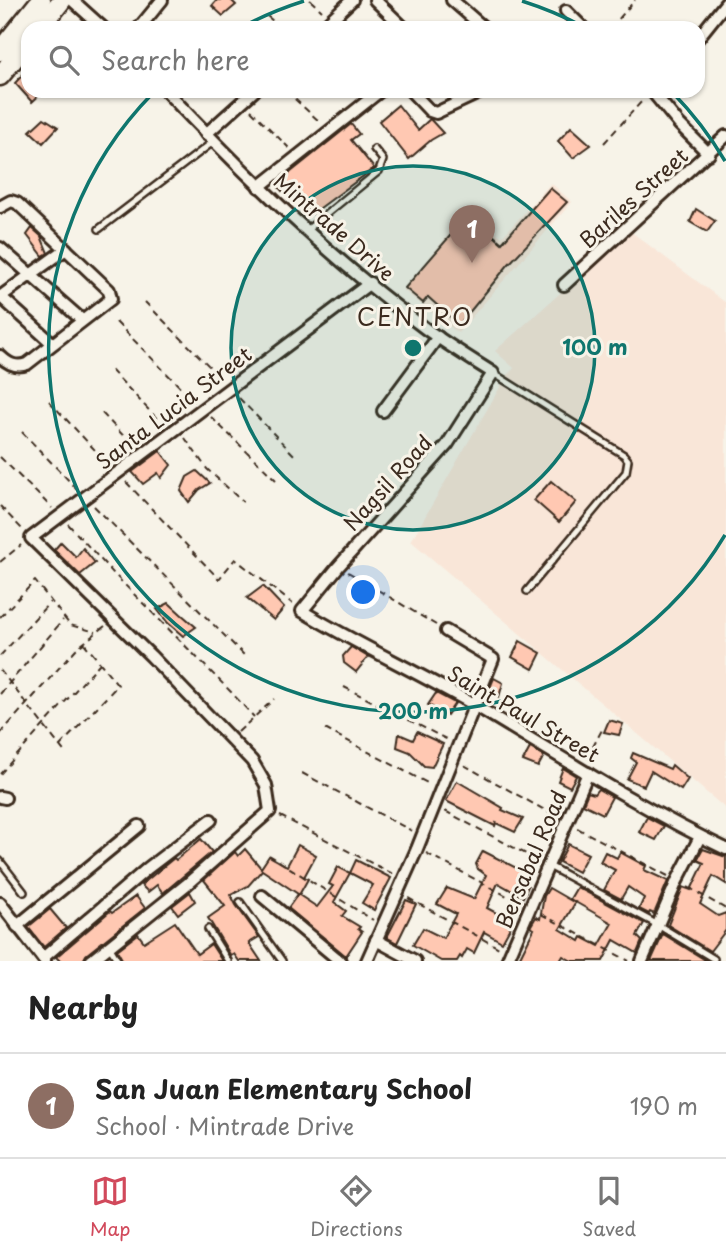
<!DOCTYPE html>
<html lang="en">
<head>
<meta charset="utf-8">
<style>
	:root { --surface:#fff; --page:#f6f6f6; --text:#222; --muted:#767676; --line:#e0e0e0; --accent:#d1495b }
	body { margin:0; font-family:"Playpen Sans",sans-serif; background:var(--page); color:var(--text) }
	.you { position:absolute; left:364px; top:593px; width:24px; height:24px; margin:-18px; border:5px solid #fff; border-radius:50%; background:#1a73e8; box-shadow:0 0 0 10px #1a73e833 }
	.badge { display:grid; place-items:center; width:46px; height:46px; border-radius:50%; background:var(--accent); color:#fff; font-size:23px; font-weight:700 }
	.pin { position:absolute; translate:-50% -58px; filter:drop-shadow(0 2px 4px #0008) }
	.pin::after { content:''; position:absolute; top:37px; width:24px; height:21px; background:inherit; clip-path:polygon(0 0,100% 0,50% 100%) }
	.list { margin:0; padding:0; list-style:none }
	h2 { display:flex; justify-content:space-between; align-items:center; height:91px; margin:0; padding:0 28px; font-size:30px }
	h2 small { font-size:23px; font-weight:400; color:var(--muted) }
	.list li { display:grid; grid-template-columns:46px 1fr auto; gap:21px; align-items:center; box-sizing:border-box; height:105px; padding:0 28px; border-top:2px solid var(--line) }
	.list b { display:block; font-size:26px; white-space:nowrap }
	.list p { margin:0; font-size:23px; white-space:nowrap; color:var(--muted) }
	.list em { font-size:23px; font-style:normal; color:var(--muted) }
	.icon { flex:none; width:38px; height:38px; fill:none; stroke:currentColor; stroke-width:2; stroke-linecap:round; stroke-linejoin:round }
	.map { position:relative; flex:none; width:726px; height:961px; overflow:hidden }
	.search { position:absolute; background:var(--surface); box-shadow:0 2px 5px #0004; left:21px; right:21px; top:21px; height:77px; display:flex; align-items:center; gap:18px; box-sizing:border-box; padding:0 24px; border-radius:21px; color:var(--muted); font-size:26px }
	.sheet { height:196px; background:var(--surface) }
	nav { display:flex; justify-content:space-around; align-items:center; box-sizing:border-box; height:98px; border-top:2px solid var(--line); background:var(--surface); font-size:19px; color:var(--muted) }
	nav a { display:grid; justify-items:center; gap:4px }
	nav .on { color:var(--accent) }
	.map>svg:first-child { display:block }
	.built { fill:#f9e6d8 }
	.building { fill:#ffc8b2; stroke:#3b2a1e; stroke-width:2 }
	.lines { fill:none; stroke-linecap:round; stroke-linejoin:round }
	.lane-casing { stroke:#3b2a1e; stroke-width:10 }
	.street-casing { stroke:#3b2a1e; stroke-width:16 }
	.primary-casing { stroke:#3b2a1e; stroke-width:23 }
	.path { stroke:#3b2a1e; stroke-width:2; stroke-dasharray:7 5; stroke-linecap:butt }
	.lane { stroke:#f7f3e8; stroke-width:5 }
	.street { stroke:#f7f3e8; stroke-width:10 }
	.primary { stroke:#f7f3e8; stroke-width:18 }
	.ring { fill:none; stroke:#0f766e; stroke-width:3.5 }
	.labels { text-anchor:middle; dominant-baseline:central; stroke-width:6; stroke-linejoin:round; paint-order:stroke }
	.street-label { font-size:21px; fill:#3b2a1e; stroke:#f7f3e8 }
	.quarter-label { font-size:24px; letter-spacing:2px; fill:#3b2a1e; stroke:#f7f3e8 }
	.centre { fill:#0f766e; stroke:#f7f3e8; stroke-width:3.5 }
	.ring-label { font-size:21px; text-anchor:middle; font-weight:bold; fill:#0f766e; stroke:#f7f3e8; stroke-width:6; stroke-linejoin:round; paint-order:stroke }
</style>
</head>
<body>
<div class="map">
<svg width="726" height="961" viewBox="0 0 726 961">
	<rect width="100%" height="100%" fill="#f7f3e8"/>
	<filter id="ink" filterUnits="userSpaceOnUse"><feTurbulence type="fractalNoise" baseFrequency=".0143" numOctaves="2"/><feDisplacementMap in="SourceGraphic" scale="14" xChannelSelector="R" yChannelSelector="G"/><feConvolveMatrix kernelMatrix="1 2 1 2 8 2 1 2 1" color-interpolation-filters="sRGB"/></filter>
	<g filter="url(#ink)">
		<g class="built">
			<polygon points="551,183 572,202 458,333 403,290 468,211 502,237"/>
			<polygon points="630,231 726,303 726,809 411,541 507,375 514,368 495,351"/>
		</g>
		<g class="building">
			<polygon points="217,0 231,0 236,5 223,16 212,6"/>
			<polygon points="28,69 28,91 44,91 32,102 15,83"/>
			<polygon points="398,105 418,130 430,119 443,133 431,140 409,159 379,121"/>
			<polygon points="44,118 58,127 43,143 30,131"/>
			<polygon points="351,124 359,134 351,140 374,168 312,214 285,188 282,191 276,184"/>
			<polygon points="571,127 591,145 573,158 558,141"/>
			<polygon points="550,188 567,202 508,265 459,325 428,297 423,303 405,288 469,214 502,243"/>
			<polygon points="696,209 715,221 707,232 690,222"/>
			<polygon points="32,228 41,236 48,253 43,256 27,235"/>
			<polygon points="160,451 171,465 161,478 158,473 143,484 132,472"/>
			<polygon points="197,471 210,483 199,490 189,502 181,491 187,477"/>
			<polygon points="551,481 576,502 559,522 534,500"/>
			<polygon points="61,542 76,557 83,548 95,563 80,575 54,550"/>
			<polygon points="263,586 284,608 274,620 247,598"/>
			<polygon points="169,603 181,614 196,627 183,636 168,623 157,609"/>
			<polygon points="520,641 541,653 533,669 512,657"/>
			<polygon points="351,647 368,657 356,672 344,663 343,656"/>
			<polygon points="494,678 503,683 499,697 488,693"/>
			<polygon points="436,693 455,703 447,715 428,705"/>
			<polygon points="609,720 623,724 619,735 604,732"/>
			<polygon points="417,732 443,744 432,767 424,766 410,752 397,747 399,734 413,740"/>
			<polygon points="530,748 544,756 538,767 523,761"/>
			<polygon points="633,753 670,769 672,765 688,779 681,790 651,771 644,786 627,779 636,762 631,758"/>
			<polygon points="563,768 576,776 570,787 558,781"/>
			<polygon points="457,781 503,808 502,810 523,819 515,832 496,823 495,826 446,801"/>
			<polygon points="598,789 612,797 603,814 583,804 588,792 594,794"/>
			<polygon points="647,817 664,826 656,840 639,832"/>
			<polygon points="201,839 212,852 163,893 157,885 148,892 141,885 174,858 176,860"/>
			<polygon points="568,844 588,854 578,872 559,862"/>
			<polygon points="298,845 316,855 304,877 308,879 299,895 317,907 333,886 329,884 338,867 350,873 334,902 346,911 342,916 360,927 358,929 362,932 346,956 288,908 298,894 262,870 248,886 231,895 236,905 259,937 249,943 261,961 239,961 234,954 231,956 208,918 225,906 204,880 235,852 238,856 245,849 261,868 269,856 287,866"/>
			<polygon points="703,849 726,857 726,884 713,876 700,904 718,916 726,913 726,930 710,951 668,925 683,887 691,890 704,863 697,860"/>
			<polygon points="483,851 530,875 525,884 528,886 523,897 498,883 487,908 513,922 502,942 484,932 474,953 467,949 462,958 460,956 457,961 441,961 413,945 423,928 443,938 456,914 437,904 447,888 474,899 486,875 478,869 476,864"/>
			<polygon points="605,852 617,858 620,852 646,866 644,870 668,881 654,914 650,912 649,914 639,909 644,898 628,887 621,899 604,890 615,870 600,862"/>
			<polygon points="356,860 391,878 374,910 362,903 373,885 350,873"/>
			<polygon points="577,887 644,923 637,936 642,941 637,953 614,940 603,961 572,961 563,956 560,961 518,961 534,929 530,927 536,917 540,919 544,896 549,888 575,903 560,929 580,941 582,937 599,946 612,923 570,899"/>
			<polygon points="190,892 195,901 178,914 172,906"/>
			<polygon points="136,896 145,908 86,955 83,961 60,961 56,957 110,911 112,913"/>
			<polygon points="406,900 416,904 397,943 388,938 388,935"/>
			<polygon points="50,909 66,928 44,947 28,927"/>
			<polygon points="175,922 197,954 211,944 222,961 123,961 117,950 138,934 144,942"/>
			<polygon points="663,934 707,961 651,961"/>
		</g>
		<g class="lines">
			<g class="lane-casing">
				<g id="lane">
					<polyline points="99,229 213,142"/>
					<polyline points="307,230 379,171 383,160 374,149"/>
					<polyline points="493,373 624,455 628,460 626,472 527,591"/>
					<polyline points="0,861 24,892"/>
					<polyline points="549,866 658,925 714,959"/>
					<polyline points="240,902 282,961"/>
					<polyline points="208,929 228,961"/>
					<polyline points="109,946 118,961"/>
				</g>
			</g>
			<g class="street-casing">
				<g id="street">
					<polyline points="72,0 103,28"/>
					<polyline points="375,0 404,28"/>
					<polyline points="452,0 484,28"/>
					<polyline points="566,11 583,28"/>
					<polyline points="139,28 162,0"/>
					<polyline points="322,28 352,0"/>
					<polyline points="698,38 726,3"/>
					<path d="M166,91c80,85 165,168 260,238 22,16 45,30 67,44l-46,72 -109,122 -36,44c55,33 113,60 169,92 84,50 167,104 255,146"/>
					<polyline points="411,91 430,111 436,113 483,91"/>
					<polyline points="652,91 679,124 709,154"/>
					<polyline points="206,134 254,91"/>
					<polyline points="259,187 380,91"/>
					<path d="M0,207l11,-6 6,2 92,87 2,9 -84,65c-11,4 -19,0 -27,-8"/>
					<polyline points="0,248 82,320"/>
					<polyline points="564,285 726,136"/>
					<polyline points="0,296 52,343"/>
					<polyline points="0,297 66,249"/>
					<polyline points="383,411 438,337"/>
					<polyline points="0,797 5,798"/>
					<polyline points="262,896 340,961"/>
					<polyline points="0,903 45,961"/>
					<polyline points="17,926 139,826"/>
					<polyline points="376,940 415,961"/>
					<polyline points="43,958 148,868 211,820"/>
					<polyline points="91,961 186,885 270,811 266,785 252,761 151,656 31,538 370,283"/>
					<polyline points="367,961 417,849 493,659 446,631"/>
					<polyline points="507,961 588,773"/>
					<polyline points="642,961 677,881 700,837"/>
				</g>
			</g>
			<g class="primary-casing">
				<g id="primary">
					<polyline points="40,28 62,0"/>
					<polyline points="0,51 41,0"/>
					<polyline points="0,76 28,42"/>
				</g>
			</g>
			<g class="path">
				<polyline points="310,0 322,11"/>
				<polyline points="267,16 281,28"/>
				<polyline points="611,28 635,0"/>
				<polyline points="286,91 321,123"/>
				<polyline points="251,110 289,148"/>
				<polyline points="604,143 643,100"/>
				<polyline points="145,302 221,378"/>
				<polyline points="116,322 194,401"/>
				<polyline points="111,370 163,425"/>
				<polyline points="239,398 297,458"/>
				<polyline points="49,401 110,466"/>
				<polyline points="102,413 132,445"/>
				<polyline points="211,417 276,480"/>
				<polyline points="22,432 77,489"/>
				<polyline points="185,438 207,469 243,502"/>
				<polyline points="0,457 52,508"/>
				<polyline points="126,482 219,579 235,559 293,604"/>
				<polyline points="0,506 23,530"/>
				<polyline points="94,506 247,658"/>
				<polyline points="68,524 114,574 231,692 254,717"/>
				<polyline points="0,562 21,545"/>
				<polyline points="348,572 436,625"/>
				<polyline points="0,617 35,581 70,625 96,632"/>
				<polyline points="0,656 50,602"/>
				<polyline points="0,670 66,754"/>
				<polyline points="344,687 448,740"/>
				<polyline points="0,694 63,620"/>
				<polyline points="325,729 431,785"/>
				<polyline points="238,732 274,699"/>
				<polyline points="0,734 76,649 105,626"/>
				<polyline points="60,746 118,685 84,643"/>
				<polyline points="587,758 603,728"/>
				<polyline points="464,765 557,817"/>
				<polyline points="302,773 412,831"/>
				<polyline points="0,774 100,663"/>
				<polyline points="445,811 539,861"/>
				<polyline points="280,816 393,874"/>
				<polyline points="577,828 668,876"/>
				<polyline points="426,853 520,903"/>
				<polyline points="269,855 373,920"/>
				<polyline points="688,887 726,909"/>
				<polyline points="408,898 501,949"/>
				<polyline points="541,914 629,961"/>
			</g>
			<use href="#lane" class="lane"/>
			<use href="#street" class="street"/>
			<use href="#primary" class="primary"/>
		</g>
	</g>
	<circle cx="413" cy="348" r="182" fill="#0f766e" fill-opacity=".12"/>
	<g class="ring">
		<circle cx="413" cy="348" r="182"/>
		<path d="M725 535A364 364 0 1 1 153 93M242 27A364 364 0 0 1 304 1M522 1A364 364 0 0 1 584 27M673 93A364 364 0 0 1 725 161"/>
	</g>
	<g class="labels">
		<g class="street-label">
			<text transform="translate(633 197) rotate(-42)">Bariles Street</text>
			<text transform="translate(335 226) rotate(41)">Mintrade Drive</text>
			<text transform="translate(173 407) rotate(-37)">Santa Lucia Street</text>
			<text transform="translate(387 482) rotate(-48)">Nagsil Road</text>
			<text transform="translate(524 713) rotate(30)">Saint Paul Street</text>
			<text transform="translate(530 859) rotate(-67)">Bersabal Road</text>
		</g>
		<g class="quarter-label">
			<text x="415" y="316">CENTRO</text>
		</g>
	</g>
	<circle cx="413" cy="348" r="10" class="centre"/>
	<g class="ring-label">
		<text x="595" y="355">100 m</text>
		<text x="413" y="719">200 m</text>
	</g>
</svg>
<div class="you"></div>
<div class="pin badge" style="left:472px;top:263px;background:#8d6e63">1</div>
<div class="search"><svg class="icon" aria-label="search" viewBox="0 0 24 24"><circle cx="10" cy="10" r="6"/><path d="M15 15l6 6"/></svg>Search here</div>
</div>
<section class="sheet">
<h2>Nearby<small></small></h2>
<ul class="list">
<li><span class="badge" style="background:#8d6e63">1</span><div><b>San Juan Elementary School</b><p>School · Mintrade Drive</p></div><em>190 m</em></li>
</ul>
</section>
<nav>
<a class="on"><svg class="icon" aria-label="map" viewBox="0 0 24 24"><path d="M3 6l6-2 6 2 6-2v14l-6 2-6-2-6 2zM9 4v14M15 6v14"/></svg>Map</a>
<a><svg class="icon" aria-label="directions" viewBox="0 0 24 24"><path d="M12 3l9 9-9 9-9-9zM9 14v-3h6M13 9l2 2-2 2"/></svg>Directions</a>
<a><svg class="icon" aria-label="saved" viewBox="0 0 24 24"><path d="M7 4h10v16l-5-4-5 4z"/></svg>Saved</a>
</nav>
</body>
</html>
